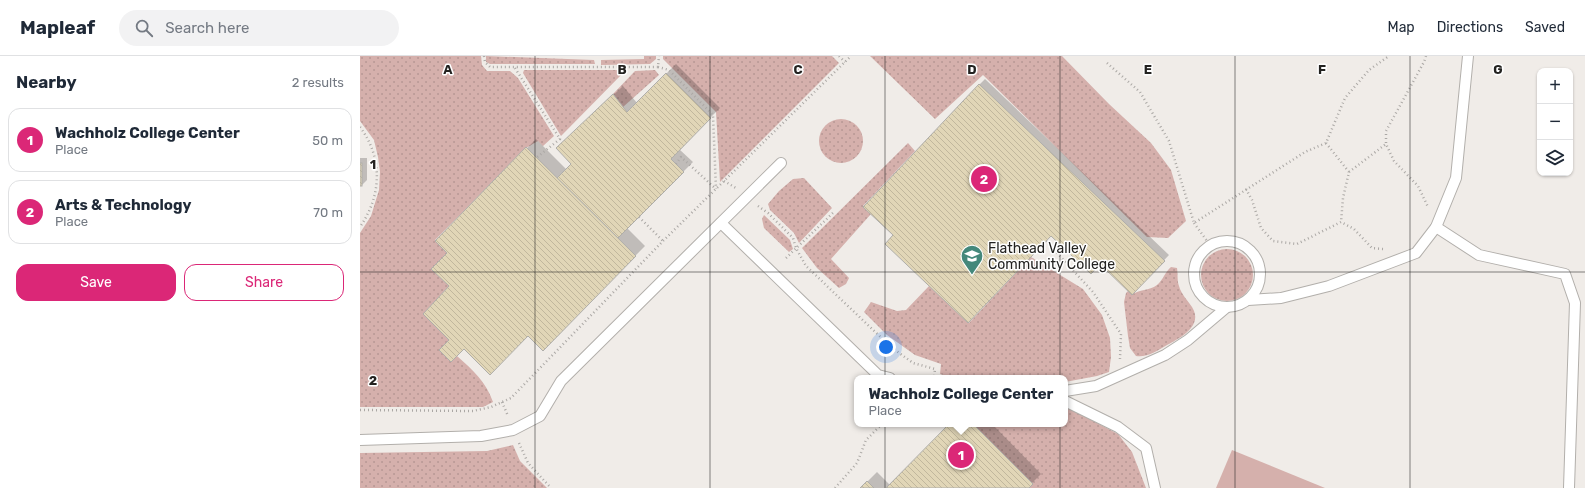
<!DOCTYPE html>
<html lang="en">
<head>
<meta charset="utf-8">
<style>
	:root { --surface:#fff; --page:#f2f2f3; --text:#1f2937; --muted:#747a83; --line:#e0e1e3; --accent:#db2777 }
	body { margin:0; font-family:Rubik,sans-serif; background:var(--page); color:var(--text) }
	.controls { position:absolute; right:12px; top:12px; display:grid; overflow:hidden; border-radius:8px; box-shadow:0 1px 3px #0004 }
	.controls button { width:36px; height:36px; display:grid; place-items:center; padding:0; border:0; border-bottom:1px solid var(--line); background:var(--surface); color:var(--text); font:20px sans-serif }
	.you { position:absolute; left:526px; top:291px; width:14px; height:14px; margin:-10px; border:3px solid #fff; border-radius:50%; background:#1a73e8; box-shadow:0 0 0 6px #1a73e833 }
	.badge { display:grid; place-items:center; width:26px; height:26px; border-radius:50%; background:var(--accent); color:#fff; font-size:13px; font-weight:700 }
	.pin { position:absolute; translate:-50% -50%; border:2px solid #fff; box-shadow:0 1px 4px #0006 }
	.popup { position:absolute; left:494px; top:319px; width:214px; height:52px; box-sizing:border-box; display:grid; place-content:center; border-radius:8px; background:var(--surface); filter:drop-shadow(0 1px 3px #0005); font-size:13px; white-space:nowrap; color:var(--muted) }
	.popup b { font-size:15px; color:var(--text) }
	.popup::after { content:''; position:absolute; left:50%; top:100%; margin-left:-8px; border:8px solid transparent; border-top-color:var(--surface) }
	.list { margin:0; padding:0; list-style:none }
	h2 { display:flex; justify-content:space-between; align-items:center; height:52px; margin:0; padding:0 16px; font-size:17px }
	h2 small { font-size:13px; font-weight:400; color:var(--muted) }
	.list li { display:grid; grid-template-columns:26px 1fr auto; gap:12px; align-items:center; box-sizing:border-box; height:64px; margin:0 8px 8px; padding:0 8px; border:1px solid var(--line); border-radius:12px }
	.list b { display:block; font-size:15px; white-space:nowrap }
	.list p { margin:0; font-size:13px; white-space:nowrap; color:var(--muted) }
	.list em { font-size:13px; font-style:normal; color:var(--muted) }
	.actions { display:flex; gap:8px; padding:12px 16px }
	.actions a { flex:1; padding:9px 0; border:1px solid var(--accent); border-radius:12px; text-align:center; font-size:14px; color:var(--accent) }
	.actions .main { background:var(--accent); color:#fff }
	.icon { flex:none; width:22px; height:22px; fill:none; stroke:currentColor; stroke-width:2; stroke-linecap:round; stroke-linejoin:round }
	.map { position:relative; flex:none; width:1225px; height:432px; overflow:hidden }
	header { display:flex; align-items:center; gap:24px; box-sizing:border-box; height:56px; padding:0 20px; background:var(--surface); border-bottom:1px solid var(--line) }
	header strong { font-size:19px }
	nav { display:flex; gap:22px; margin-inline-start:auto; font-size:14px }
	.search { width:280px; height:36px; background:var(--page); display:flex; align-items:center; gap:10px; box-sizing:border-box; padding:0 14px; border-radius:22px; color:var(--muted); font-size:15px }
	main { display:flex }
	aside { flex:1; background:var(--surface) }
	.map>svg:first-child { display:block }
	.grass { fill:url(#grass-dots) }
	.pitch { fill:#d5b0ac }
	.shadow { fill:#0003 }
	.building { fill:url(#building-back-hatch); stroke:#afaeaa }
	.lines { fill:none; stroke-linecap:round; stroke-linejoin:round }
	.lane-casing { stroke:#b2afab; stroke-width:12 }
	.path { stroke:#aba8a5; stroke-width:2.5; stroke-dasharray:1 3; stroke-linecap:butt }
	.lane { stroke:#fff; stroke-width:10 }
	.grid { fill:none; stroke:#232220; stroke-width:1; stroke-opacity:0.55 }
	.labels { text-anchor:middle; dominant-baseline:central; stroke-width:3; stroke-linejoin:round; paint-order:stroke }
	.poi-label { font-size:14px; fill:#232220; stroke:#fff; text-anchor:start }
	.grid-label { font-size:13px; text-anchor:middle; font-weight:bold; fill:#232220; stroke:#fff; stroke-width:3; stroke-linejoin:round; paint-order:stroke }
</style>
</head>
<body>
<header>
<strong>Mapleaf</strong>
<div class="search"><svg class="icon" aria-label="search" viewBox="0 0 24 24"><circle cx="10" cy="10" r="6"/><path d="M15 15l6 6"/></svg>Search here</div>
<nav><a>Map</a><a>Directions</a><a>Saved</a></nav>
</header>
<main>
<aside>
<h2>Nearby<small>2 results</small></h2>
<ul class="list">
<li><span class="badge">1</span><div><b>Wachholz College Center</b><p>Place</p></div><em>50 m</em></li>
<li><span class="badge">2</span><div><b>Arts &amp; Technology</b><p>Place</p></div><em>70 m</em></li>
</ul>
<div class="actions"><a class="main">Save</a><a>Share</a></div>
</aside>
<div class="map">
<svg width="1225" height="432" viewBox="0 0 1225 432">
	<defs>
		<pattern id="grass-dots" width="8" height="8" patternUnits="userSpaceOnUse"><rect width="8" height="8" fill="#d5b0ac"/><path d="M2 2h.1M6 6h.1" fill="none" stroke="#b79794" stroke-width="1.8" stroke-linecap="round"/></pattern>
		<pattern id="building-back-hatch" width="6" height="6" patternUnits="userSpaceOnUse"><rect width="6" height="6" fill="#e1d6b7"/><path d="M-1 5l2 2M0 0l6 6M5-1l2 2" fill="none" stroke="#c1b79d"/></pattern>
	</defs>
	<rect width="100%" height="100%" fill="#f0ece8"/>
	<g class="grass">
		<path d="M0,0h121l1,9 5,6h23l8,7 36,58 -11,10 -5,-5 -12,7 -91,92 12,13 -15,16 17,17 -26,28 26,26 -10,10 12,12 6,-6c16,14 29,26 36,46l-10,5h-123v-174l11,-17 8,-26 1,-18 -2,-15 -4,-17 -14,-19z"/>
		<polygon points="126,0 234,4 235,8 130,8 126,6"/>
		<polygon points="284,0 296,0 296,3 290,8 241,9 241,4 284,3"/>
		<polygon points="303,0 472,0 479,7 360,126 356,56 303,3"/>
		<polygon points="510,0 702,0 749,48 791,87 811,114 826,165 808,182 787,181 623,19 575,63"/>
		<polygon points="164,14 266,14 201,80 163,17"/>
		<polygon points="295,14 299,19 263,51 253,38 275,15"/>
		<circle cx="481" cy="85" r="22"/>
		<polygon points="548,87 555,95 503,150 511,158 471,203 489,222 486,228 479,232 457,212 442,192"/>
		<polygon points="444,122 472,152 439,187 434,177 410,154 408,148 419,135 433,123"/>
		<polygon points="404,159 430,184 433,193 429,196 404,172 402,163"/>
		<circle cx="867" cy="219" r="26"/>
		<polygon points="671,201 723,233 742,259 750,282 751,301 749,316 737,320 705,326 705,322 592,322 580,318 581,308 555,299 527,279 504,256 511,246 537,255 546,254 569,230 609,267"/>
		<path d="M811,211l6,1c1,6 0,13 2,18 2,8 9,15 13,21 12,19 -12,31 -25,38 -10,6 -21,13 -31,11l-6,-8 -2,-12 -4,-34 2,-9 2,-2 4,4c7,-6 17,-4 25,-10 6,-5 8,-13 14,-18z"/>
		<polygon points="705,350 758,378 772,396 786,432 669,432 673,428 613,368 705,368"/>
		<polygon points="153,389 160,405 187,432 0,432 0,397 127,395"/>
	</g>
	<polygon class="pitch" points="872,394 965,432 856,432"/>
	<g class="shadow">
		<polygon points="316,8 360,52 319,93 333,106 267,172 285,190 183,293 168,278 104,292 90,284 91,230 89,197 76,185 176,83 207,114 213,108 207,83 263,30 277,47"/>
		<polygon points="625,23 809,199 772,238 740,207 691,179 535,179 619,29"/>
		<polygon points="0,102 7,102 7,124 2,129 0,129"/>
		<polygon points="591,368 632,368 681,418 667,432 501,432 517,416 530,429"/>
	</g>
	<g class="building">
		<polygon points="306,17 351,62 311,103 324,116 258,182 197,122 211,108 196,92 253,38 267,56"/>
		<polygon points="619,28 805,205 772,239 740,208 731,218 691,180 608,267 525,188 533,179 503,151"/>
		<polygon points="166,91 276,200 183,295 168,280 130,319 104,293 91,306 79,294 89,284 63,258 89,230 71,213 87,197 75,185"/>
		<rect x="0" y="107" width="2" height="23"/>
		<polygon points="589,368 613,368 673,428 669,432 526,432"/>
		<polygon points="507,425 514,432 500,432"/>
	</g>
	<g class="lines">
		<g class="lane-casing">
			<g id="lane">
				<polyline points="361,167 518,319 530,322"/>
				<polyline points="1076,171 1119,199 1205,218 1215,247 1209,432"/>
				<circle cx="867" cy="218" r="33"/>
				<polyline points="888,244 921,242 969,230 1056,197 1076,171 1096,122 1108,0"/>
				<polyline points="705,335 736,330 805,299 828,284 867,251"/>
				<polyline points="705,345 758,371 786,392 795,432"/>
				<polyline points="0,384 121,380 153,374 180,360 201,325 421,107"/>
			</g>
		</g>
		<g class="path">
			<polyline points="124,0 125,6 130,11 298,11 299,0"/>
			<polyline points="479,0 485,6"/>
			<polyline points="1066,0 1064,6 1026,75 1026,88 1034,105 1058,130 1068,151"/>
			<polyline points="747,7 780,36 809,85 834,167 945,96 966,87 985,42 1009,14 1029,0"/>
			<polyline points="298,11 309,14 353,59 356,133"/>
			<polyline points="155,12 200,83 176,102"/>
			<path d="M0,71c23,31 22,68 0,100"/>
			<polyline points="966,87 989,116 983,142 981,166"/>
			<polyline points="316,108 321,101 356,133"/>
			<polyline points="989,116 1026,88"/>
			<polyline points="364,125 376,132"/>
			<polyline points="886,133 892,144 901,172 913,185 937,188 981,166 994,173 1012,192 1023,193"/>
			<polyline points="398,150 408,157 433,182 436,192 446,210 531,291 553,307 575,313 574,322"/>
			<polyline points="279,161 303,185"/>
			<polyline points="834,167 850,189"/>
			<polyline points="686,185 733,236 761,278 760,303"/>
			<polyline points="426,202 475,155"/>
			<polyline points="142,346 148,360"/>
			<polyline points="0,354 113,355 131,351 151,342 303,185 491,0"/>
			<polyline points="586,368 587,370"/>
			<polyline points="159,387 168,407 191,432"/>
			<polyline points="475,432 497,407 506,384 522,368"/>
		</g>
		<use href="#lane" class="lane"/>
	</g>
	<path class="grid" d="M175,0v432M350,0v432M525,0v432M700,0v432M875,0v432M1050,0v432M0,216h1225"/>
	<defs>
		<g id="university-pin" transform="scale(1.15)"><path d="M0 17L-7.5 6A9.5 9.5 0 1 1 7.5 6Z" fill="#44887b" stroke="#fff"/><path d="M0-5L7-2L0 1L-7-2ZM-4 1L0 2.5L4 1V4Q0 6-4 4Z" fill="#fff"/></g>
	</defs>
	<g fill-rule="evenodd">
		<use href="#university-pin" x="612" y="200"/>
	</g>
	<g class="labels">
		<g class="poi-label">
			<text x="628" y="192">Flathead Valley<tspan x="628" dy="16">Community College</tspan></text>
		</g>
	</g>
	<g class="grid-label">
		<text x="88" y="18">A</text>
		<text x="262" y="18">B</text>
		<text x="438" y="18">C</text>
		<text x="612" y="18">D</text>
		<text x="788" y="18">E</text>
		<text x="962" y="18">F</text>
		<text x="1138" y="18">G</text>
		<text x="13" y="113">1</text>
		<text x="13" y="329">2</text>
	</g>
</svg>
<div class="controls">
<button>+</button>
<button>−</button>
<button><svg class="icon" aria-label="layers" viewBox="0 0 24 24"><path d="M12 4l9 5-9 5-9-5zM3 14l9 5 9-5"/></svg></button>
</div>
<div class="you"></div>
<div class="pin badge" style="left:601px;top:399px">1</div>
<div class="popup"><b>Wachholz College Center</b>Place</div>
<div class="pin badge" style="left:624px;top:123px">2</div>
</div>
</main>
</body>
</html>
